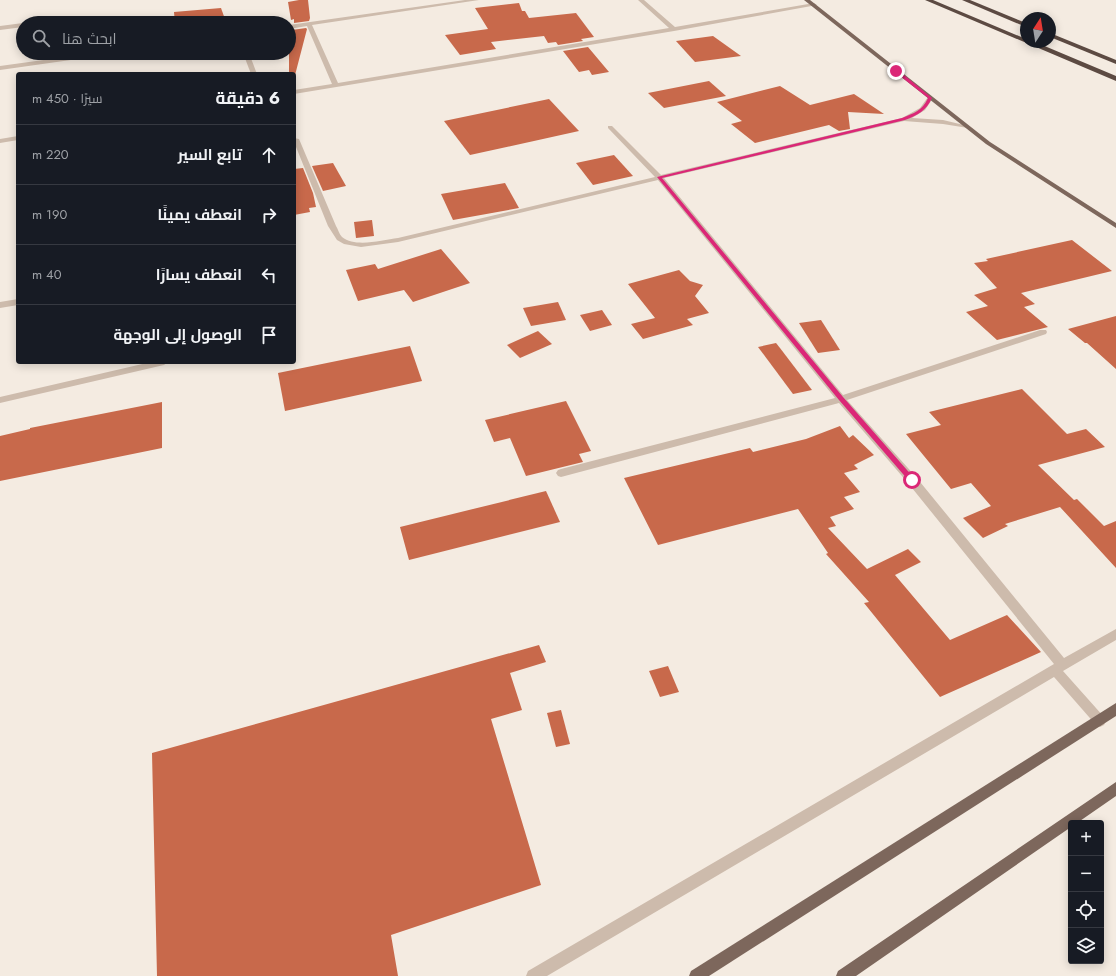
<!DOCTYPE html>
<html lang="ar">
<head>
<meta charset="utf-8">
<style>
	:root { --surface:#171b24; --page:#242831; --text:#f1f3f6; --muted:#9ea1a6; --line:#363941 }
	body { margin:0; font-family:Jost,Cairo,sans-serif; background:var(--page); color:var(--text); direction:rtl }
	.controls { position:absolute; right:12px; bottom:12px; display:grid; overflow:hidden; border-radius:4px; box-shadow:0 2px 10px #0003 }
	.controls button { width:36px; height:36px; display:grid; place-items:center; padding:0; border:0; border-bottom:1px solid var(--line); background:var(--surface); color:var(--text); font:20px sans-serif }
	.compass { position:absolute; left:1020px; top:12px; width:36px; height:36px; border-radius:50%; background:var(--surface); box-shadow:0 2px 10px #0003; rotate:12deg }
	.stop { position:absolute; width:12px; height:12px; margin:-9px; border:3px solid #db2777; border-radius:50%; background:#fff }
	.stop.end { background:#db2777; border-color:#fff; box-shadow:0 1px 4px #0008 }
	.list { margin:0; padding:0; list-style:none }
	h2 { display:flex; justify-content:space-between; align-items:center; height:52px; margin:0; padding:0 16px; font-size:17px }
	h2 small { font-size:13px; font-weight:400; color:var(--muted) }
	.list li { display:grid; grid-template-columns:26px 1fr auto; gap:12px; align-items:center; box-sizing:border-box; height:60px; padding:0 16px; border-top:1px solid var(--line) }
	.list b { display:block; font-size:15px; white-space:nowrap }
	.list em { font-size:13px; font-style:normal; color:var(--muted) }
	.icon { flex:none; width:22px; height:22px; fill:none; stroke:currentColor; stroke-width:2; stroke-linecap:round; stroke-linejoin:round }
	.map { position:relative; flex:none; width:1116px; height:976px; overflow:hidden; direction:ltr }
	.search { position:absolute; background:var(--surface); box-shadow:0 2px 10px #0003; left:16px; top:16px; width:280px; height:44px; display:flex; align-items:center; gap:10px; box-sizing:border-box; padding:0 14px; border-radius:22px; color:var(--muted); font-size:15px }
	.panel { position:absolute; background:var(--surface); box-shadow:0 2px 10px #0003; left:16px; top:72px; width:280px; height:292px; border-radius:4px; direction:rtl }
	.map>svg:first-child { display:block }
	.building { fill:#c8694b }
	.lines { fill:none; stroke-linecap:round; stroke-linejoin:round }
	.minor { fill:#cdbbac; fill-rule:evenodd }
	.primary { fill:#7d675c; fill-rule:evenodd }
	.motorway { fill:#5c4a42; fill-rule:evenodd }
	.route { fill:#db2777 }
</style>
</head>
<body>
<div class="map">
<svg width="1116" height="976" viewBox="0 0 1116 976">
	<rect width="100%" height="100%" fill="#f4ebe1"/>
	<g class="building">
		<polygon points="299,0 308,0 310,18 309,21 294,23 294,19 291,20 288,2"/>
		<polygon points="519,3 522,11 525,11 529,18 576,13 594,37 581,39 583,41 558,45 556,42 548,43 544,36 491,42 496,49 460,55 445,35 488,29 475,8"/>
		<polygon points="221,8 226,22 175,23 174,12"/>
		<polygon points="306,28 307,29 294,79 294,74 289,74 289,41 292,30"/>
		<polygon points="713,36 741,56 695,62 676,41"/>
		<polygon points="588,47 609,72 592,75 589,70 579,72 563,51"/>
		<polygon points="709,81 726,96 664,108 648,93"/>
		<polygon points="780,86 810,105 854,94 884,114 848,112 850,129 839,131 829,125 755,143 731,124 742,121 717,102"/>
		<polygon points="549,99 579,131 470,155 444,121"/>
		<polygon points="614,155 633,176 593,185 576,163"/>
		<polygon points="333,163 346,186 323,191 312,166"/>
		<polygon points="303,168 313,193 316,207 309,208 310,212 294,215 294,169"/>
		<polygon points="505,183 519,208 453,220 441,194"/>
		<polygon points="372,220 374,236 356,238 354,222"/>
		<polygon points="1072,240 1112,271 1021,293 1035,304 1024,307 1048,327 997,340 966,312 988,306 974,295 997,288 974,263 988,261 986,259"/>
		<polygon points="441,249 470,283 413,302 404,290 358,301 346,270 375,264 378,269"/>
		<polygon points="679,270 690,281 703,285 695,296 709,313 687,319 693,325 643,339 631,324 655,318 628,284"/>
		<polygon points="558,302 566,320 531,326 523,308"/>
		<polygon points="602,310 612,325 590,331 580,315"/>
		<polygon points="1116,316 1116,369 1087,343 1085,343 1068,329"/>
		<polygon points="821,320 840,350 818,353 799,323"/>
		<polygon points="538,331 552,344 520,358 507,345"/>
		<polygon points="776,343 780,348 812,390 793,394 758,347"/>
		<polygon points="410,346 422,381 285,411 278,373"/>
		<polygon points="1022,389 1067,434 1086,429 1105,447 1038,465 1074,500 1077,499 1104,526 1116,521 1116,568 1060,507 1005,524 1008,526 983,538 963,518 991,506 971,483 951,489 906,434 941,425 929,412"/>
		<polygon points="566,401 591,451 579,454 583,462 526,476 510,438 494,442 485,420"/>
		<polygon points="162,402 162,448 0,481 0,436 30,429 30,428"/>
		<polygon points="840,426 849,438 853,435 874,455 854,465 858,469 844,473 860,492 844,497 854,509 830,517 836,526 828,528 867,569 908,549 921,562 895,575 950,640 1007,615 1041,652 940,697 864,603 869,602 826,554 828,553 798,509 658,545 624,478 750,448 753,452 806,439"/>
		<polygon points="546,491 560,522 409,560 400,527"/>
		<polygon points="539,645 546,662 510,673 522,710 491,719 541,885 391,935 398,976 157,976 152,753"/>
		<polygon points="668,666 679,692 660,697 649,671"/>
		<polygon points="561,710 570,744 556,747 547,713"/>
	</g>
	<g class="lines">
		<g class="minor">
			<polygon points="465,0 479,0 312,25 338,83 669,28 638,0 644,0 675,27 814,3 817,5 674,31 294,94 294,90 332,84 307,26 289,29 289,25"/>
			<polygon points="65,18 67,19 67,21 39,23"/>
			<polygon points="23,23 23,27 0,30 0,26"/>
			<polygon points="94,53 109,53 106,55 0,70 0,66"/>
			<polygon points="243,53 249,53 257,74 251,74"/>
			<path d="M930,96l3,2 -8,12 -13,8 31,2 25,6v2l-25,-4 -39,-3 -240,57 179,217 197,-65h6l1,2 -1,2 -199,66 69,77 148,181 52,-29v11l-53,31 41,46 2,4 -2,4 -4,2 -4,-2 -42,-48 -507,299h-21l2,-5 526,-307 -146,-181 -69,-80 -278,74 -3,-1 -2,-3 2,-3 3,-1 274,-71 -177,-218 -260,62 -37,5 -17,-3 -7,-4 -9,-14 -34,-84v-4l5,1 37,87c2,3 3,8 6,11 14,11 40,3 56,1l257,-61 -47,-49v-2h4l49,49 241,-57 18,-10 8,-11z"/>
			<polygon points="18,136 18,140 0,143 0,139"/>
			<polygon points="18,299 18,305 0,308 0,302"/>
			<polygon points="151,362 168,362 164,365 0,403 0,397"/>
		</g>
		<g class="primary">
			<polygon points="804,0 810,0 990,142 1116,223 1116,228 986,144"/>
			<polygon points="1116,703 1116,716 709,976 689,976 691,971"/>
			<polygon points="1116,782 1116,796 1077,823 1071,823 1071,827 856,976 836,976 838,971"/>
		</g>
		<g class="motorway">
			<polygon points="925,0 933,0 1026,39 1026,42 1035,42 1116,76 1116,81"/>
			<polygon points="962,0 970,0 1026,23 1026,27"/>
			<polygon points="1050,33 1116,60 1116,64 1050,37"/>
		</g>
	</g>
	<path class="route" d="M895,70h3l34,28c-6,13 -14,17 -27,22l-243,58 181,219 71,81 1,2 -3,2 -3,-1 -70,-81 -182,-223 245,-59c12,-5 20,-7 26,-20l-33,-26z"/>
</svg>
<div class="controls">
<button>+</button>
<button>−</button>
<button><svg class="icon" aria-label="locate" viewBox="0 0 24 24"><circle cx="12" cy="12" r="6"/><path d="M12 2v4M12 18v4M2 12h4M18 12h4"/></svg></button>
<button><svg class="icon" aria-label="layers" viewBox="0 0 24 24"><path d="M12 4l9 5-9 5-9-5zM3 14l9 5 9-5"/></svg></button>
</div>
<svg class="compass" viewBox="-18 -18 36 36"><path d="M0-13l5 13h-10z" fill="#e53935"/><path d="M0 13l5-13h-10z" fill="#9ea1a6"/></svg>
<div class="stop" style="left:912px;top:480px"></div>
<div class="stop end" style="left:896px;top:71px"></div>
<div class="search"><svg class="icon" aria-label="search" viewBox="0 0 24 24"><circle cx="10" cy="10" r="6"/><path d="M15 15l6 6"/></svg>ابحث هنا</div>
<section class="panel">
<h2>6 دقيقة<small>سيرًا · 450 m</small></h2>
<ul class="list">
<li><svg class="icon" aria-label="ahead" viewBox="0 0 24 24"><path d="M12 20V5M6 11l6-6 6 6"/></svg><div><b>تابع السير</b></div><em>220 m</em></li>
<li><svg class="icon" aria-label="right" viewBox="0 0 24 24"><path d="M7 20v-9h11M14 6l5 5-5 5"/></svg><div><b>انعطف يمينًا</b></div><em>190 m</em></li>
<li><svg class="icon" aria-label="left" viewBox="0 0 24 24"><path d="M17 20v-9H6M10 6l-5 5 5 5"/></svg><div><b>انعطف يسارًا</b></div><em>40 m</em></li>
<li><svg class="icon" aria-label="arrive" viewBox="0 0 24 24"><path d="M6 21V4h12l-3 4 3 4H6"/></svg><div><b>الوصول إلى الوجهة</b></div></li>
</ul>
</section>
</div>
</body>
</html>
